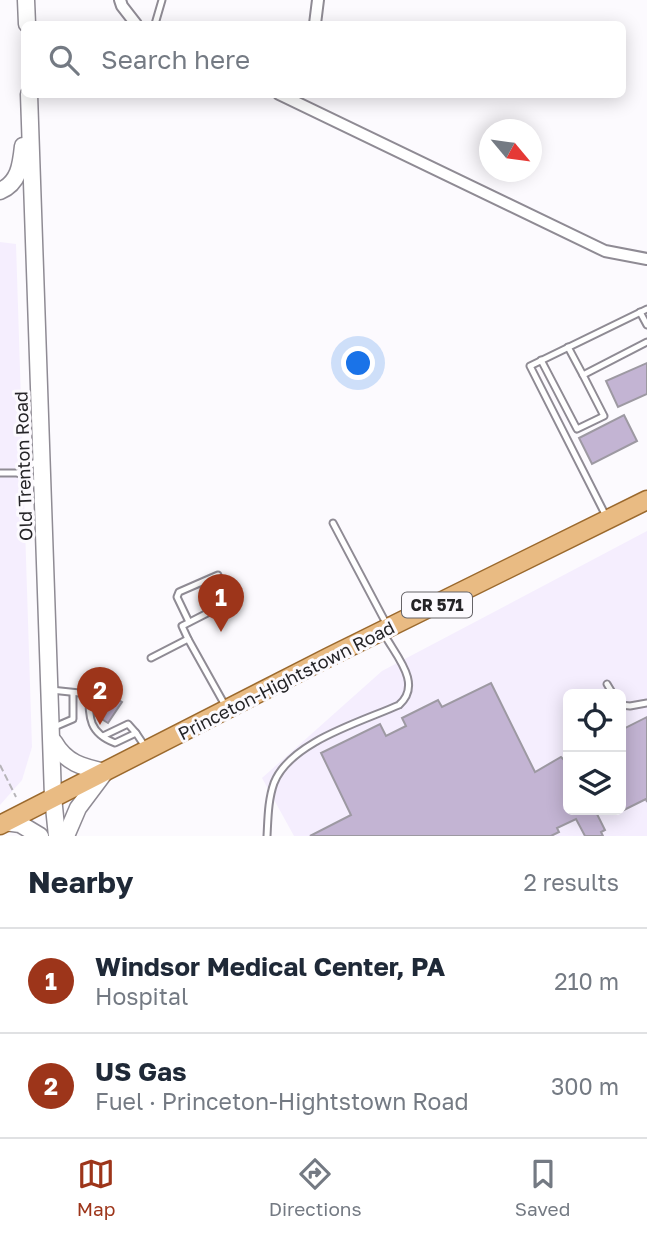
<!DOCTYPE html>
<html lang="en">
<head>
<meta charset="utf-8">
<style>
	:root { --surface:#fff; --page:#f6f6f7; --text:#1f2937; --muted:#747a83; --line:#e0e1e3; --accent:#9d351a }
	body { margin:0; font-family:"Golos Text",sans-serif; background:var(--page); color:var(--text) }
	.controls { position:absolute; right:21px; bottom:21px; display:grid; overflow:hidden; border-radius:10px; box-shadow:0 4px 18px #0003 }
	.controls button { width:63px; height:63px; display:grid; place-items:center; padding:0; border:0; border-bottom:2px solid var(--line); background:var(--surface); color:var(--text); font:35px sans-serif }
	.compass { position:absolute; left:479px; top:119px; width:63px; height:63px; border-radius:50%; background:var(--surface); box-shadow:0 4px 18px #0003; rotate:119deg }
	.you { position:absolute; left:359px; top:364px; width:24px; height:24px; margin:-18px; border:5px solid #fff; border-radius:50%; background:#1a73e8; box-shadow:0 0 0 10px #1a73e833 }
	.badge { display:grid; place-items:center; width:46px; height:46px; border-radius:50%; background:var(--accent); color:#fff; font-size:23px; font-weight:700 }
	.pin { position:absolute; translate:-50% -58px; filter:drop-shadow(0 2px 4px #0008) }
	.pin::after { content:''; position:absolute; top:37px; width:24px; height:21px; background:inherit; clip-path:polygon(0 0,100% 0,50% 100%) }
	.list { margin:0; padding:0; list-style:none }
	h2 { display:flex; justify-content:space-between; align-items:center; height:91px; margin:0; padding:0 28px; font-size:30px }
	h2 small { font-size:23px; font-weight:400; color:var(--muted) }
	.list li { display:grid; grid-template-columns:46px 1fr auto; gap:21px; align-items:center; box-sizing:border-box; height:105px; padding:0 28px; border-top:2px solid var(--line) }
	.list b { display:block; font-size:26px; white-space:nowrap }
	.list p { margin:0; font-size:23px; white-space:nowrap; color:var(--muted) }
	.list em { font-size:23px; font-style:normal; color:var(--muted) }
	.icon { flex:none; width:38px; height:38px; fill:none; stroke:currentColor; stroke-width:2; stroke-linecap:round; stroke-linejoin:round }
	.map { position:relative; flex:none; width:647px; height:836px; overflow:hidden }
	.search { position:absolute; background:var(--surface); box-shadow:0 4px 18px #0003; left:21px; right:21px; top:21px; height:77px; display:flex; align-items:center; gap:18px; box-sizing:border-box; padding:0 24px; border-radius:10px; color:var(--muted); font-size:26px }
	.sheet { height:301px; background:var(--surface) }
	nav { display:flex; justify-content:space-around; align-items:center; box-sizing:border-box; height:98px; border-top:2px solid var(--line); background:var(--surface); font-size:19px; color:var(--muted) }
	nav a { display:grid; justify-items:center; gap:4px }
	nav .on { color:var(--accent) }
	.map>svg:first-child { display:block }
	.built { fill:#f5eefe; fill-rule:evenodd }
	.building { fill:#c3b4d3; stroke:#9d99a2; stroke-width:2 }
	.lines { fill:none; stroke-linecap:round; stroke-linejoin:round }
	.lane-casing { stroke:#8f8b94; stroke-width:9 }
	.street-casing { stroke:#8f8b94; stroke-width:14 }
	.secondary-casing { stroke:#8f8b94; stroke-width:19 }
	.primary-casing { stroke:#9b692d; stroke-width:21 }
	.path { stroke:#b6b4b8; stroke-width:2; stroke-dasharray:7 3.5; stroke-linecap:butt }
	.lane { stroke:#fff; stroke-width:5 }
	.street { stroke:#fff; stroke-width:10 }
	.secondary { stroke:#fff; stroke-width:16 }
	.primary { stroke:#e9bb83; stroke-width:18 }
	.labels { text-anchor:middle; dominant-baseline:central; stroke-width:6; stroke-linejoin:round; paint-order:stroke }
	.shield { fill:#fcfafe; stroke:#666468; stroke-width:2 }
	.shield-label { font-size:16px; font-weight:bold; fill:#252427 }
	.street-label { font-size:18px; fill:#252427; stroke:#fcfafe }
</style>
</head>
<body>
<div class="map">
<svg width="647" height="836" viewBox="0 0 647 836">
	<rect width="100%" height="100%" fill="#fcfafe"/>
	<g class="built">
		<polygon points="0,242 16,244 32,747 22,780 0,805"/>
		<path d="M647,531v305h-353l-32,-58 120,-107zM568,694h53v116h-53z"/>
	</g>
	<g class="building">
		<polygon points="647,363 647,394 618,407 606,381"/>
		<polygon points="624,415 637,441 592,464 579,438"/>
		<polygon points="491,683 535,772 561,757 563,759 568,756 568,810 595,810 605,830 601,832 603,836 585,836 576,819 557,828 559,832 551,836 310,836 351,815 321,753 380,724 386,736 406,726 402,718 438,700 442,707"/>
		<polygon points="109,694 122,702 108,723 95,715"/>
		<polygon points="647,717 647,802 646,799 618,813 616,810 621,810 621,730"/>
	</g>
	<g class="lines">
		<g class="lane-casing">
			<g id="lane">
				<polyline points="155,24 162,0"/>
				<polyline points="640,312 647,325"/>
				<polyline points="568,347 583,375"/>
				<polyline points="541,360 577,429 604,416 583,375 647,342"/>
				<polyline points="0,473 18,473 39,460"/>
				<polyline points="18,473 39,486"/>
				<polyline points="606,516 530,366 647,309"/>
				<polyline points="333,523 387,625"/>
				<polyline points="189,622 177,597 179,592 218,575"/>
				<polyline points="188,639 182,626 229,602"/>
				<polyline points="151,658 188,639 226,707"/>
				<polyline points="607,684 613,694"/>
				<path d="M51,690l38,4c0,24 0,39 26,49l21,-10 10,15"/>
				<polyline points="621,705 630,706 647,703"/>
				<polyline points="52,728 73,719 73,693"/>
				<polyline points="103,736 128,724 136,733"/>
				<path d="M267,836c1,-18 1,-36 7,-53 16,-41 87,-61 125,-78 24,-21 -3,-49 -15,-71"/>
			</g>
		</g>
		<g class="street-casing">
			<g id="street">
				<polyline points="120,0 122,6 136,24"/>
				<polyline points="315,24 318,0"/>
				<polyline points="279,94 605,251 647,259"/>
			</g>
		</g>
		<g class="secondary-casing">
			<g id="secondary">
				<polyline points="26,0 27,24"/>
				<polyline points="29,94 53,797 57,836"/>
				<path d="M0,191c19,-8 21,-26 23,-45"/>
				<path d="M54,742c12,21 28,25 51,30l-27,36 -12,28"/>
				<polyline points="5,822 20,824 40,836"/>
			</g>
		</g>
		<g class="primary-casing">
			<polyline id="primary" points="0,825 329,657 647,500"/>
		</g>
		<polyline class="path" points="0,765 16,797"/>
		<use href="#lane" class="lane"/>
		<use href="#street" class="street"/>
		<use href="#secondary" class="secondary"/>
		<use href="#primary" class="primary"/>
	</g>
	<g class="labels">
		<rect class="shield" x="402" y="592.5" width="70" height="25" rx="5"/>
		<g class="shield-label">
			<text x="437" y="605">CR 571</text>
		</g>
		<g class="street-label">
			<text transform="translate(23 466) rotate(-92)">Old Trenton Road</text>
			<text transform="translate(286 680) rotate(-27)">Princeton-Hightstown Road</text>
		</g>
	</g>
</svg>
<div class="controls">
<button><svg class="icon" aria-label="locate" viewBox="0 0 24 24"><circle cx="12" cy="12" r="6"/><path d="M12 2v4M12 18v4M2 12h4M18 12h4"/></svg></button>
<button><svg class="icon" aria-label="layers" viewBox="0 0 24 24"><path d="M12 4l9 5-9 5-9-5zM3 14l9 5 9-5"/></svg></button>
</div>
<svg class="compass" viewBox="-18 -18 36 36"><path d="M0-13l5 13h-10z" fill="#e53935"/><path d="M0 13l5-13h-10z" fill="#747a83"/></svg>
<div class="you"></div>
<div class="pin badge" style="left:221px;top:632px">1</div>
<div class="pin badge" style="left:100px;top:725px">2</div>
<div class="search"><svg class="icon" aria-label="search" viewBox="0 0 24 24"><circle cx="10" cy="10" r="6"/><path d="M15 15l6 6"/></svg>Search here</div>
</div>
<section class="sheet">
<h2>Nearby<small>2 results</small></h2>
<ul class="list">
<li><span class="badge">1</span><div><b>Windsor Medical Center, PA</b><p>Hospital</p></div><em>210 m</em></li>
<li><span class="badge">2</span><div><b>US Gas</b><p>Fuel · Princeton-Hightstown Road</p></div><em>300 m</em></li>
</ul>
</section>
<nav>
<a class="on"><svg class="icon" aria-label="map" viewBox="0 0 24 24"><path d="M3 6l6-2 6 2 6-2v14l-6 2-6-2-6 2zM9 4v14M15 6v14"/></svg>Map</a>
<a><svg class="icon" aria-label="directions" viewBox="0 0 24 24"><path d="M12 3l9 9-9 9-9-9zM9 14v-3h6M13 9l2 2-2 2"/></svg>Directions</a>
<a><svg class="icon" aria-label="saved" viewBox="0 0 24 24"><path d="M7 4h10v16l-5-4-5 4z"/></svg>Saved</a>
</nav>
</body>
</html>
